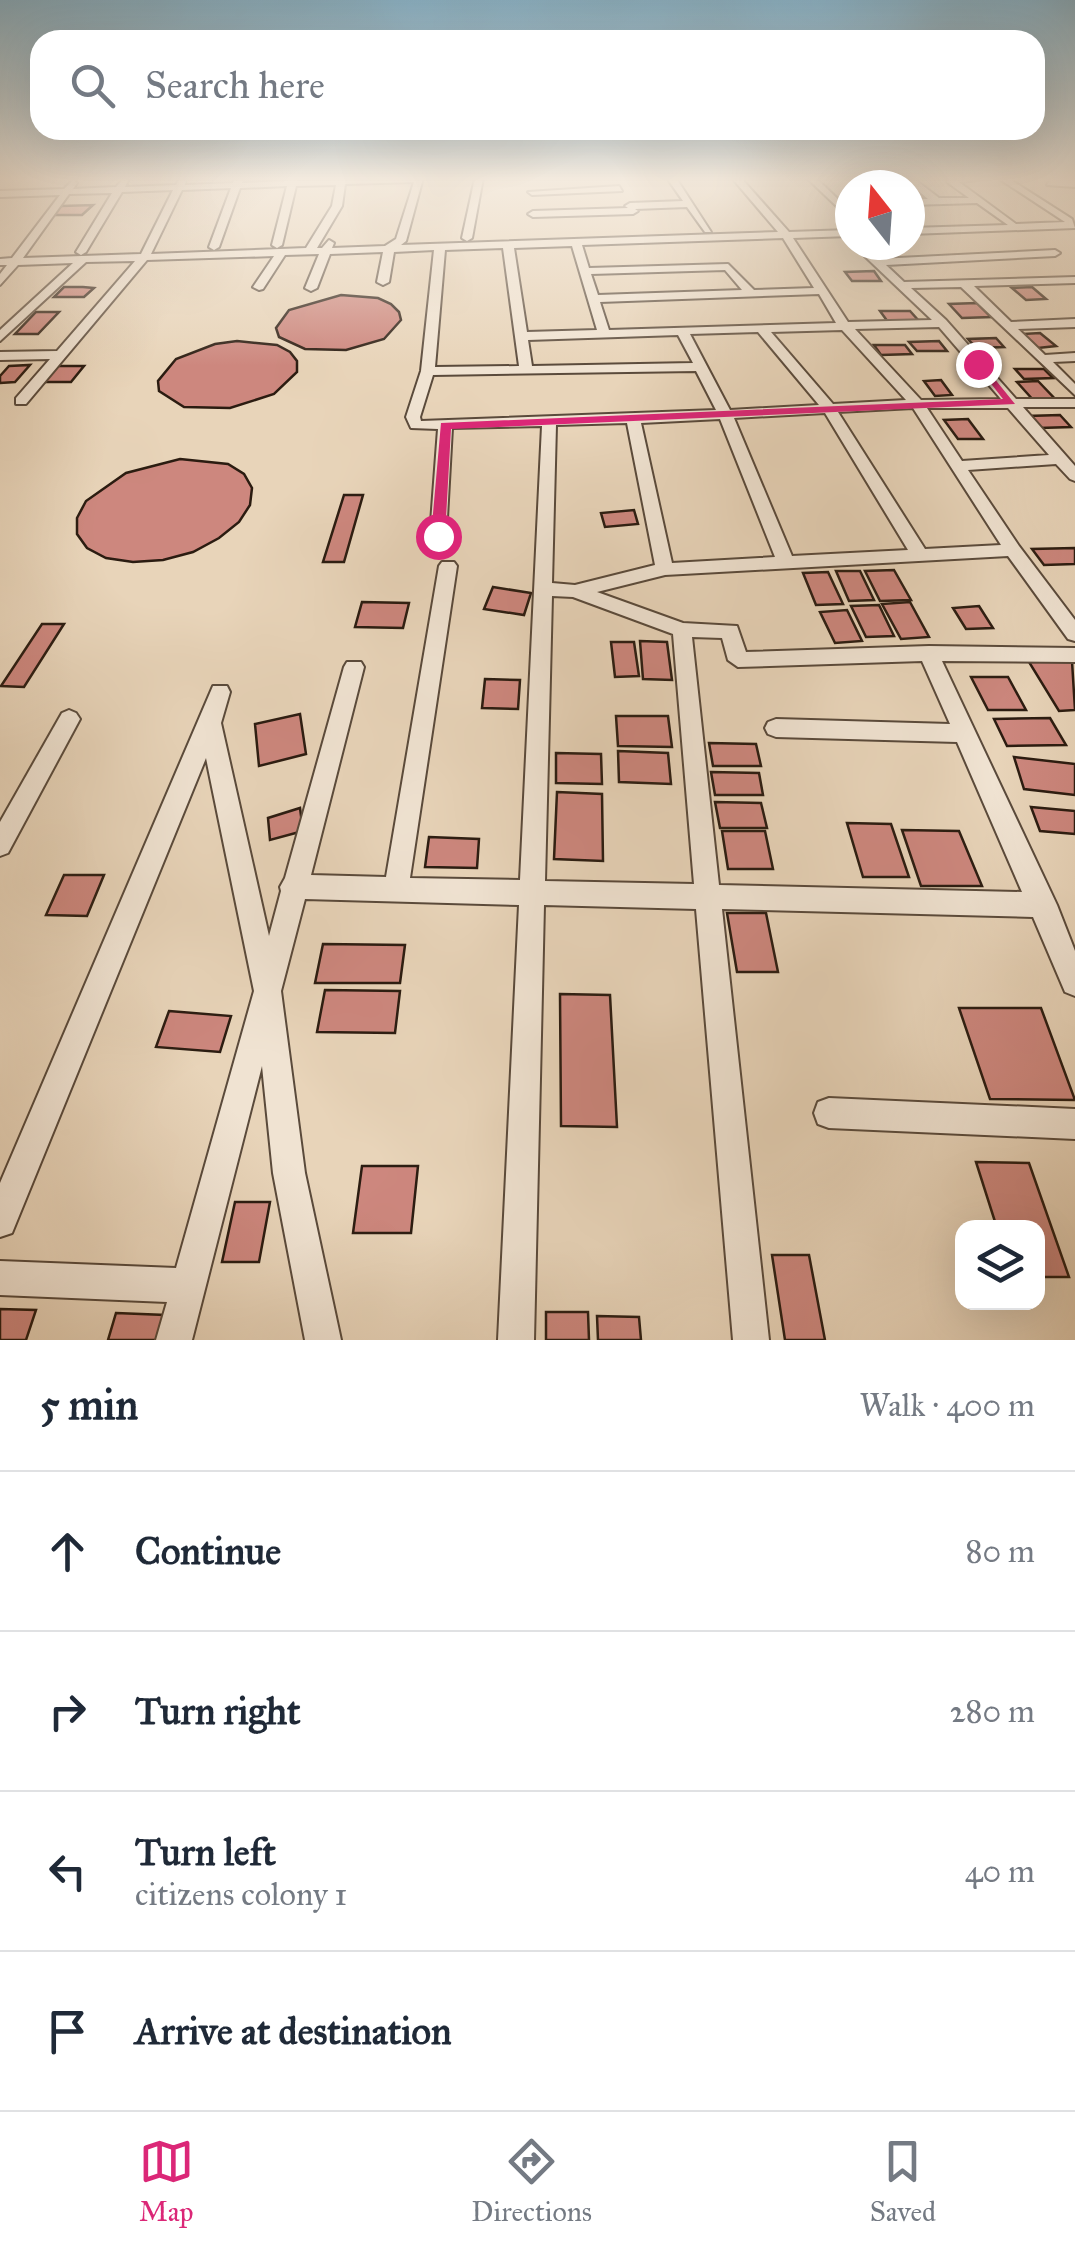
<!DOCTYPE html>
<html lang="en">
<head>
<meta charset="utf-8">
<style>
	:root { --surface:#fff; --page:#f2f2f3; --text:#1f2937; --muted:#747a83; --line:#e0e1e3; --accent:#db2777 }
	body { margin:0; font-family:"IM FELL Great Primer",serif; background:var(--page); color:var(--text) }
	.controls { position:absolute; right:30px; bottom:30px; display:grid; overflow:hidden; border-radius:20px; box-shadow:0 10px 40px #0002 }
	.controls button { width:90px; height:90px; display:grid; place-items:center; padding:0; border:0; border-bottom:2px solid var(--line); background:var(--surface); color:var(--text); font:50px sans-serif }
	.compass { position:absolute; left:835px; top:170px; width:90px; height:90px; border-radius:50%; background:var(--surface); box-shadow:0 10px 40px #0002; rotate:343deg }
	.stop { position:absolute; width:30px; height:30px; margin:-22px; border:8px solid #db2777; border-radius:50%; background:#fff }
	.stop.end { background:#db2777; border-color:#fff; box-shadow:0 2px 10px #0008 }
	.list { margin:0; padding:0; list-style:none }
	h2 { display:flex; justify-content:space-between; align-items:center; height:130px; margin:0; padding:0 40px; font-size:42px }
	h2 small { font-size:32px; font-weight:400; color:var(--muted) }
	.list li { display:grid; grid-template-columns:65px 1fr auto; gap:30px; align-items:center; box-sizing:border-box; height:160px; padding:0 40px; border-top:2px solid var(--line) }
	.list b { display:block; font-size:38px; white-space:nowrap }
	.list p { margin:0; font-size:32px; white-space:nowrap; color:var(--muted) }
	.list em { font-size:32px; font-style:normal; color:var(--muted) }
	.icon { flex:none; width:55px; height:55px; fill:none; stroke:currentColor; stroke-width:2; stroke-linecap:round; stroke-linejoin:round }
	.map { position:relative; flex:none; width:1075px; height:1340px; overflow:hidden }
	.search { position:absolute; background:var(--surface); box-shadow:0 10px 40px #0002; left:30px; right:30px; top:30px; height:110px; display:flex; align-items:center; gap:25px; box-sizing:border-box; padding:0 35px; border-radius:30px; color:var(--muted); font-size:38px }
	.sheet { height:770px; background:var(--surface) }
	nav { display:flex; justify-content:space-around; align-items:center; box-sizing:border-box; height:140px; border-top:2px solid var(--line); background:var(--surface); font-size:28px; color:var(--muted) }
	nav a { display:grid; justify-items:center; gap:5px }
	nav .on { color:var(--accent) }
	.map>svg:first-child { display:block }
	.building { fill:#cd877e; stroke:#2b1c11; stroke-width:2.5 }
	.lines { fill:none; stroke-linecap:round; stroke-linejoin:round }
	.minor-casing { stroke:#5a4a3b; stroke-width:4 }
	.minor { fill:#f0e3d2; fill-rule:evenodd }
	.route { fill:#db2777 }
</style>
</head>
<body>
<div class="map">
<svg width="1075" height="1340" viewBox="0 0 1075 1340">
	<rect width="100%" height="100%" fill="#e8d4b9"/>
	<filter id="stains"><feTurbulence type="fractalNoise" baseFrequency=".002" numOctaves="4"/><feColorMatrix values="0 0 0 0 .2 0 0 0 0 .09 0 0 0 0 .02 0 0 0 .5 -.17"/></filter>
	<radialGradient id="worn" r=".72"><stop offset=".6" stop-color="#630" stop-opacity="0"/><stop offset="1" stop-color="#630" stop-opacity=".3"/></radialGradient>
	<g class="building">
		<polygon points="93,205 82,215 54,215 61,206"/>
		<polygon points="874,271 881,281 852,281 845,272"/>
		<polygon points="64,287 83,287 94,288 84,297 54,297"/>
		<polygon points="1032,287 1046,299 1026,300 1012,288"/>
		<polygon points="341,295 378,298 391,304 399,312 401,320 384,339 346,350 305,349 279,337 276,328 289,310"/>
		<polygon points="977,303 991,317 962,318 949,304"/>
		<polygon points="880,311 910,311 919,321 888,322"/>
		<polygon points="36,312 59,312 38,334 15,334"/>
		<polygon points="1040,333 1056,346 1038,348 1022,334"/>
		<polygon points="996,338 1004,347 976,348 968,339"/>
		<polygon points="237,341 277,345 290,352 297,361 297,372 274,394 230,408 184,407 159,391 158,381 176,359 215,344"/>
		<polygon points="939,341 947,351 917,351 909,342"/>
		<polygon points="874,345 905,345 912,354 881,355"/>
		<polygon points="30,365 15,382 0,383 0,376 9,366"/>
		<polygon points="58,366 84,366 71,382 44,382"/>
		<polygon points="1015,369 1044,369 1053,378 1024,379"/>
		<polygon points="941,380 952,395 935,396 924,381"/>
		<polygon points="1038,381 1057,401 1035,402 1017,382"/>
		<polygon points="1060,415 1071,427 1039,428 1028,416"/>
		<polygon points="968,419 983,439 958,439 944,420"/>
		<polygon points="180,459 228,464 244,474 252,488 250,505 239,522 219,538 193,552 163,560 133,562 106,558 87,548 77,534 77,518 86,501 126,473"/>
		<polygon points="344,495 363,495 344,562 323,562"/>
		<polygon points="634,510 638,524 605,527 601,513"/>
		<polygon points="1075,548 1075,564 1044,565 1032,549"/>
		<polygon points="894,570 911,600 880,601 865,571"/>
		<polygon points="836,571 860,571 874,600 849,601"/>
		<polygon points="828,572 843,604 816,605 803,573"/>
		<polygon points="493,587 531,593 524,615 484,609"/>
		<polygon points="362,602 409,603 403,628 355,627"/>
		<polygon points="910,602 929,637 901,639 882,604"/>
		<polygon points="879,605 894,636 866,637 851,606"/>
		<polygon points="979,606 993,628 966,629 953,608"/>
		<polygon points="847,610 862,641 835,643 820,612"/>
		<polygon points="42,624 64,624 24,687 1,686"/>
		<polygon points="640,641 667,642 672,680 643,679"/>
		<polygon points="611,642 634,642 639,676 615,677"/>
		<polygon points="1072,661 1075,710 1059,711 1029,662"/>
		<polygon points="971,677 1008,677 1026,710 988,710"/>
		<polygon points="485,679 520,680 518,709 482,708"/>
		<polygon points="300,714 306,754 259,766 255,724"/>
		<polygon points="616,716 668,716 672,747 618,746"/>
		<polygon points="1050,718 1066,745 1007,746 994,719"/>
		<polygon points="709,743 756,744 761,766 713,766"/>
		<polygon points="618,751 668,753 671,784 619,782"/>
		<polygon points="556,753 601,754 602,784 556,783"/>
		<polygon points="1014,757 1075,764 1075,795 1024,789"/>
		<polygon points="711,772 759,773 763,795 715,795"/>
		<polygon points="557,792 602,794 603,861 554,859"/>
		<polygon points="715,802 761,803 767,828 720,828"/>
		<polygon points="1031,807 1075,811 1075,834 1040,831"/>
		<polygon points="300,808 303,831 270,840 268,818"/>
		<polygon points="847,823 891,824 909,877 863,877"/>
		<polygon points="902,830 959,831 982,886 921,886"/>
		<polygon points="722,831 765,831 773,869 728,869"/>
		<polygon points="429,837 479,839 477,868 425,867"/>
		<polygon points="64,875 104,875 87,916 46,915"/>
		<polygon points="727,913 766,913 778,972 737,972"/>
		<polygon points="323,944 405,945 400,983 315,983"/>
		<polygon points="325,990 400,991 395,1033 317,1032"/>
		<polygon points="560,994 610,995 617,1127 561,1126"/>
		<polygon points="959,1008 1041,1008 1075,1100 990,1099"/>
		<polygon points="169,1011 231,1016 220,1052 156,1047"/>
		<polygon points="976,1162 1029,1163 1069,1277 1038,1277 1038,1228 997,1228"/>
		<polygon points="362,1166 418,1166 411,1233 353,1233"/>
		<polygon points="235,1202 270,1202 259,1262 222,1262"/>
		<polygon points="772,1255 809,1255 825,1340 785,1340"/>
		<polygon points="0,1309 36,1310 26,1340 0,1340"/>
		<polygon points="546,1312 588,1312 589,1340 546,1340"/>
		<polygon points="116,1313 165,1315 158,1340 108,1340"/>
		<polygon points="597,1316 639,1317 641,1340 598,1340"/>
	</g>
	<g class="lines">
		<g class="minor-casing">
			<g id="minor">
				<path d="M124,178l4,3 -3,6 51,-2 4,-7h6l-1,7 48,-2 2,-5h8l-1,5 46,-2 1,-3h8v3l126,-3 -17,63 -5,4 377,-13 -46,-54h9l48,54 61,-2v6l-57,2 55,84 84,-2 -79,-75h11l15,14 176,-9 5,3 -5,3 -169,9 18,17 171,-5v6l-101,3 37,36 64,-3v8l-57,2 27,26 30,-2v8l-22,1 22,22v11l-114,-108 -50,1 35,32 70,79h59v8h-52l52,59v15l-5,-2 -14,-15 -88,6 51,76 56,74v21l-7,-2 -60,-83 -343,19 -68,17 86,31 54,3 9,26 183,-6 146,2v14l-133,-1 115,244 18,46v45l-10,-4 -32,-75 -311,-8 47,431h-36l-37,-431 -152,-4 -10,435h-36l21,-435 -214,-6 -24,92 24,182 36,167h-36l-32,-167 -11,-107 -70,274h-36l11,-38 -167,-7v-34l176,7 78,-277 -48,-233 -194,475 -12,4v-54l213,-497h14l3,6 -9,31 48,213 12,-45 -1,-4 5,-9 59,-211 3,-5h14l3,5 -53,208 75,2 53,-311 3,-4h12l3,4 -47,312 110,2 22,-454 -90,2 -6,108 -8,5 -6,-1 -2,-4 8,-107 -27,-1 -5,-11 15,-46 13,-121 -40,2 -5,30 -6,3 -6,-3 6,-30 -53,2 -13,34 -6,3 -6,-3 14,-34 -34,1 -22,34 -4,1 -6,-3 21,-31 -127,4 -121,144h-10v-6l34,-39 -50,1v-8l57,-1 78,-90 -49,1 -86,79v-11l73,-67 -55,2 -18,20v-11l7,-9h-7v-6l12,-1 48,-63 -60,2v-6l64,-2 9,-9 4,3 -4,6 43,-2zM414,182l-18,57 -11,7 -53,2 2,-5 -5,-3 -7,8h-5l25,-42 3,-22zM336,185l-4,21 -26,42 -155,6 31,-64 49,-2 -22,59 5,3 5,-3 21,-59 47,-2 -15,59 5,3 5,-3 14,-59zM173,190l-32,64 -118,4 46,-64 43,-1 -36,59 5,3 5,-3 36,-60zM783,238l31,50 -60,2 -26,-26 -139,4 -7,-23zM572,246l25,84 -70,2 -13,-84zM503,248l16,118 -84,1 10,-117zM725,270l17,20 -144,5 -7,-21zM819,294l17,29 -227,7 -9,-28zM939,327l62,72 -80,1 -66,-71zM842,330l64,70 -73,4 -62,-72zM758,332l61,73 -89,5 -40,-76zM678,335l15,28 -161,3 -4,-26zM696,371l20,39 -295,11 -1,-4 13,-42zM913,408l88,137 -76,4 -87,-137zM927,408h81l41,47 -87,6zM825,413l83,137 -116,6 -58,-138zM720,419l55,138 -103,6 -31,-140zM627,423l28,142 -80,20 -23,-2 4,-158zM552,596l21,1 100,37 21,250 -149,-3zM692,637l30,1 6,22 10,7 184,-6 28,63 -174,-5 -8,3 -3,6 3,6 8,3 181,5 65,150 -303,-7z"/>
				<polygon points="475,178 483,178 472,238 467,241 462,238"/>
				<polygon points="667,178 676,178 711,232 705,232 687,207 635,209 638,211 633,214 533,217 528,214 533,211 628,208 625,206 630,203 683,201"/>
				<polygon points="807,178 816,178 850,211 850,219"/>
				<polygon points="859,178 868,178 875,185 866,185"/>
				<polygon points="903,178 913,178 939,198 969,198 947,182 947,178 997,178 959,182 1016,224 1065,222 998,178 1008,178 1072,219 1075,228 910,234 910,228 1008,225 977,203 910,205 910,199 928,199"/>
				<polygon points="1050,180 1075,181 1075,187 1047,185"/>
				<polygon points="619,186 622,191 532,195 528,192"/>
				<polygon points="69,710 76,713 80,719 8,853 0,856 0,822 62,713"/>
				<polygon points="829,1098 1075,1109 1075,1139 829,1128 818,1124 814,1113 818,1102"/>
			</g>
		</g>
		<use href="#minor" class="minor"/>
	</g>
	<linearGradient id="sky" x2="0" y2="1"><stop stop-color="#88b6cf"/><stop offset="0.49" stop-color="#f5ece0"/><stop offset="1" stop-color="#f5ece0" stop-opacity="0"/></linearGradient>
	<rect width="1075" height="366" fill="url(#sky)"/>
	<polygon class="route" points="974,362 981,362 1015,404 451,429 445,536 438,540 431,536 441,423 1003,399"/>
	<rect width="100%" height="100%" filter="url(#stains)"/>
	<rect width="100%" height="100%" fill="url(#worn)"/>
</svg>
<div class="controls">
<button><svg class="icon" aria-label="layers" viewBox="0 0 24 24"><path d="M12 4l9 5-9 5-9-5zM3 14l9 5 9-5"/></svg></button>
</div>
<svg class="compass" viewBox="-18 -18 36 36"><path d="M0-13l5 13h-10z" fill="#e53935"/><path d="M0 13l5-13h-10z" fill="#747a83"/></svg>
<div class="stop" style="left:438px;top:536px"></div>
<div class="stop end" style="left:978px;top:364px"></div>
<div class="search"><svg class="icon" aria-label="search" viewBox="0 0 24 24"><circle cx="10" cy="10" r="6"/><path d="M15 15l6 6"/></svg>Search here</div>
</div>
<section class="sheet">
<h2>5 min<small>Walk · 400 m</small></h2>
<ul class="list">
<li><svg class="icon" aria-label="ahead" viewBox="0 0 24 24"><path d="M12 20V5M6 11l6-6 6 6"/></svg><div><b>Continue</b></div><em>80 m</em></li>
<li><svg class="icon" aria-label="right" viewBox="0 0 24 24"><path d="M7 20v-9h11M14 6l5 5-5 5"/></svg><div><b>Turn right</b></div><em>280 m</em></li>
<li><svg class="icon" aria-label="left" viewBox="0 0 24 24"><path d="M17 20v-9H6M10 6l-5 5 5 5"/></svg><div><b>Turn left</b><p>citizens colony 1</p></div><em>40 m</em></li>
<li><svg class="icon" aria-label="arrive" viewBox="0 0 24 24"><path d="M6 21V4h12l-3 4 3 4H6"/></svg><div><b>Arrive at destination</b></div></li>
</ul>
</section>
<nav>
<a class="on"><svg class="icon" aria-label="map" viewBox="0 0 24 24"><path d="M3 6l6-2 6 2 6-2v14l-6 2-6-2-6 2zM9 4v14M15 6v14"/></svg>Map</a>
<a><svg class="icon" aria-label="directions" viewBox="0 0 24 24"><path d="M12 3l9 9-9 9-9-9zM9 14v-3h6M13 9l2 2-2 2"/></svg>Directions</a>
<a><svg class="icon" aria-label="saved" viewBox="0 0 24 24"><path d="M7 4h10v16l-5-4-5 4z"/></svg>Saved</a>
</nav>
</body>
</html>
